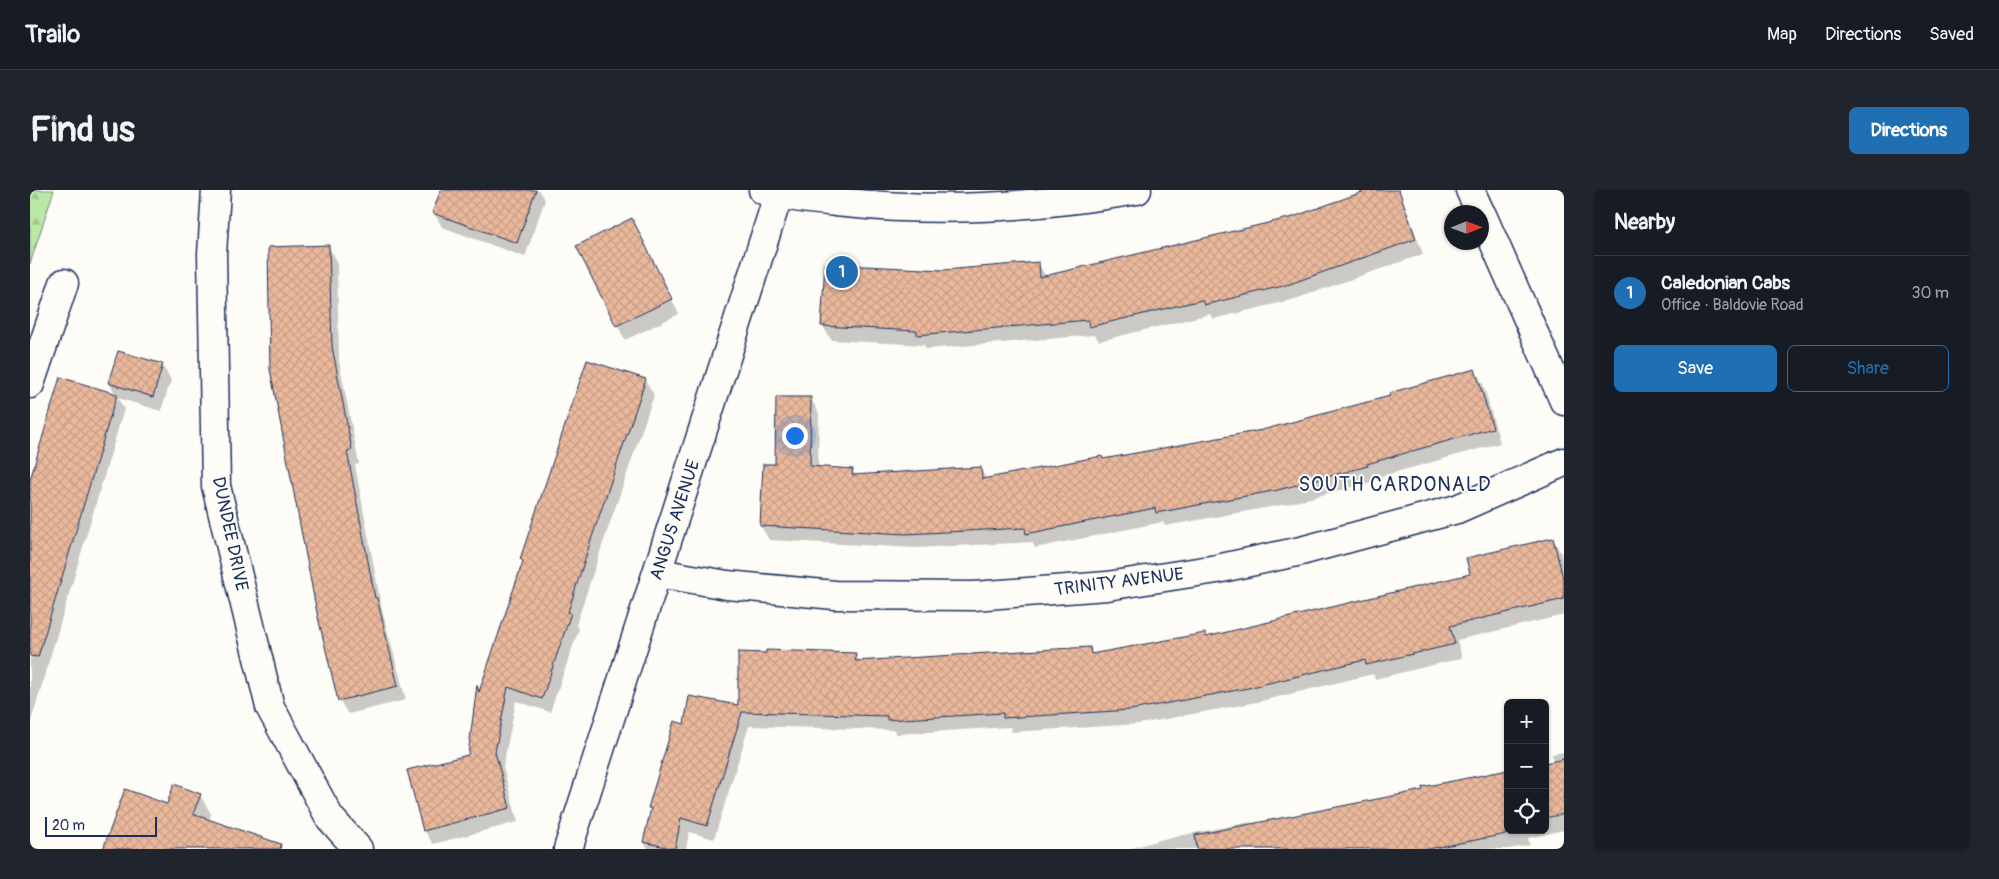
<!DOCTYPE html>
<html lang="en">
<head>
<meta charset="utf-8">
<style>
	:root { --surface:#171b24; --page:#20242c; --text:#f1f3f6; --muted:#9ea1a6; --line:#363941; --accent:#1f6fb2 }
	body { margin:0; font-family:Pangolin,sans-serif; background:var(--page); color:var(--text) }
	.controls { position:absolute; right:15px; bottom:15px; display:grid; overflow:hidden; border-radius:8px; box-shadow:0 1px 4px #0004 }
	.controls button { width:45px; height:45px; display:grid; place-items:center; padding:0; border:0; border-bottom:1px solid var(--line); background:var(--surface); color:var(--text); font:25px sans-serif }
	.compass { position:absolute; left:1414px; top:15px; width:45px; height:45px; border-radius:50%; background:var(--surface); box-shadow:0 1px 4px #0004; rotate:89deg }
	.scale { position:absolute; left:15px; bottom:12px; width:112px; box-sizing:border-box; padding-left:5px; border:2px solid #1b2f5e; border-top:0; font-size:14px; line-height:18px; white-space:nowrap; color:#1b2f5e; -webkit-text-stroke:4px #fdfcf7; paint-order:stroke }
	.you { position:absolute; left:764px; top:245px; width:18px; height:18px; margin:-12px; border:4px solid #fff; border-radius:50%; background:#1a73e8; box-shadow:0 0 0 8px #1a73e833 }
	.badge { display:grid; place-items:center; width:32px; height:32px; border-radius:50%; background:var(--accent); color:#fff; font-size:16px; font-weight:700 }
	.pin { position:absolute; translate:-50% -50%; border:2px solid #fff; box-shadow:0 1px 5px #0006 }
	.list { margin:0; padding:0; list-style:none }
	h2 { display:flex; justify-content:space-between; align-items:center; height:65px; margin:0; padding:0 20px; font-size:21px }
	h2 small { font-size:16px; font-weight:400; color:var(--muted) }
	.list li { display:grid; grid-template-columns:32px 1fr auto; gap:15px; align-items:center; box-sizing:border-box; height:75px; padding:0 20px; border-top:1px solid var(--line) }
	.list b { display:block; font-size:19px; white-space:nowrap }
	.list p { margin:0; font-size:16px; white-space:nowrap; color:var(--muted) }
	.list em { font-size:16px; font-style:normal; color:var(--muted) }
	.actions { display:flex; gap:10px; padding:15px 20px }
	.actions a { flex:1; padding:11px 0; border:1px solid var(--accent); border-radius:8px; text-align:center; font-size:18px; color:var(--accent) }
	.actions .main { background:var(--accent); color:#fff }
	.icon { flex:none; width:28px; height:28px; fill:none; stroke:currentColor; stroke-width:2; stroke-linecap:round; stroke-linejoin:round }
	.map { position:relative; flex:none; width:1534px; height:659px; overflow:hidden; border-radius:8px }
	header { display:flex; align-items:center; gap:30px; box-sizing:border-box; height:70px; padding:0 25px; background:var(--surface); border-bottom:1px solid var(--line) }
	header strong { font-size:24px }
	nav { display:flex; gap:28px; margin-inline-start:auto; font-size:18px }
	.intro { display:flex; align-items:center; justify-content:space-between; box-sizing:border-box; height:120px; padding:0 30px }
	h1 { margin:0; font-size:35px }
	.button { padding:12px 22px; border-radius:8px; background:var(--accent); color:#fff; font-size:18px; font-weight:700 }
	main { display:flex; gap:30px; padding:0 30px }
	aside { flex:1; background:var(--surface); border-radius:8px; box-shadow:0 1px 4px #0004 }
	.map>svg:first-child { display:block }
	.forest { fill:url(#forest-firs); stroke:#6c8c82 }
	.shadow { fill:#0003 }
	.building { fill:url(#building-cross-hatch); stroke:#1b2f5e }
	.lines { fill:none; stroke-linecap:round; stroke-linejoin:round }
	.street-casing { stroke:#1b2f5e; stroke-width:31 }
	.street { stroke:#fdfcf7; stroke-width:28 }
	.labels { text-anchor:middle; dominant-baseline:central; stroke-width:4; stroke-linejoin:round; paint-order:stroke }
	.street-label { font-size:18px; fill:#1b2f5e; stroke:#fdfcf7 }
	.quarter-label { font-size:20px; letter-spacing:1px; fill:#1b2f5e; stroke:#fdfcf7 }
</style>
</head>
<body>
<header>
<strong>Trailo</strong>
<nav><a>Map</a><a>Directions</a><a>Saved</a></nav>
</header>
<div class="intro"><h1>Find us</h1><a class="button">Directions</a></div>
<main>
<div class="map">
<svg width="1534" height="659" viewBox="0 0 1534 659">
	<defs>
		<pattern id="forest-firs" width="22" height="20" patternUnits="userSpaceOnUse" patternTransform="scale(1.25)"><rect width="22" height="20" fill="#bce8a5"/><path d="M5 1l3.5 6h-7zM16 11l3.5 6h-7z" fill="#a1c790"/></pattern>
		<pattern id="building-cross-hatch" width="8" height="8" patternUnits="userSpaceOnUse" patternTransform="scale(1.25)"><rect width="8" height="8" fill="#eab89b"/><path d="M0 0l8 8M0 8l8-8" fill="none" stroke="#c89e88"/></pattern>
	</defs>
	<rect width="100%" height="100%" fill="#fdfcf7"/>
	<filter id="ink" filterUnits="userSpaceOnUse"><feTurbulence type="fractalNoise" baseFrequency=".02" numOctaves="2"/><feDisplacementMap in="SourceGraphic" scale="10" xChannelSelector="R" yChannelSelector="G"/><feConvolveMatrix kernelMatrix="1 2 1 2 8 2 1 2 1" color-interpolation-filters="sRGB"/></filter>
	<g filter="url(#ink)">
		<polygon class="forest" points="0,0 24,0 0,74"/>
		<g class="shadow">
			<polygon points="412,0 509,0 515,10 495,67 412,37 404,23"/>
			<polygon points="1342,0 1369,0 1393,64 1265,109 1183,129 1180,124 1069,151 1065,145 896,159 894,155 801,150 793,136 914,82 1008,73 1016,87 1263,28"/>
			<polygon points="609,44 649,124 595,150 548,57"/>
			<polygon points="299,57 307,71 309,171 329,274 325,275 352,420 376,510 318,524 309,510"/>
			<polygon points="132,175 141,190 131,221 88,208 94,219 0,535 0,294 86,205 79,193"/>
			<polygon points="1445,180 1453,194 1470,253 1345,288 1345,291 1257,314 1135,336 1133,332 1005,358 1002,352 885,358 739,350 731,336 747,276 781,209 789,223 788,278 822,280 825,286 950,279 957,290 1232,242 1362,207"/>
			<polygon points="615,190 624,205 570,362 546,435 549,439 520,522 486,511 473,577 488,632 403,654 394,640 439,566 448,499 450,503 494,374 491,369"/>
			<polygon points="1523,349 1531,363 1534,376 1534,425 1427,450 1432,468 1345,489 1343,484 1227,512 1109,534 982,542 980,537 866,544 864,540 719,536 684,649 659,642 656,659 618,659 614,652 621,622 619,617 655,536 710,516 825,464 830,472 1060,459 1063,465 1176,448 1441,385"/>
			<polygon points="1534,562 1534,640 1498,648 1500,655 1479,659 1099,659 1133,649 1221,632 1222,635 1515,640 1515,574 1523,573 1522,564"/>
			<polygon points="170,605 181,624 179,631 213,659 78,659 138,616"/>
		</g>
		<g class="building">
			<polygon points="411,0 506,0 487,53 402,23"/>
			<polygon points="1338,0 1369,0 1386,49 1257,95 1174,115 1172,110 1059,137 1058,130 887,145 887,141 791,136 795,74 914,80 1009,72 1010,87 1263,27"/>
			<polygon points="602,28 642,109 586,136 546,56"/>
			<polygon points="299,55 302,156 322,260 317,261 345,408 347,408 368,496 308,511 287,423 240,179 238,57"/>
			<polygon points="88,161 133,174 123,207 78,193"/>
			<polygon points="557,170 616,189 562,347 538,422 541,423 512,509 478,497 465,562 480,618 393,641 377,580 438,565 447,495 449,502 493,371 490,369"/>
			<polygon points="1445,179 1463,238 1337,274 1338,276 1248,300 1126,323 1125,318 996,344 995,338 876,344 730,336 733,274 745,274 746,207 781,207 780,276 823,279 822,285 951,277 952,289 1072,266 1073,269 1232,240 1360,206 1359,203"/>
			<polygon points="30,187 87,204 8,467 0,466 0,290"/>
			<polygon points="1523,348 1534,392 1534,409 1420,436 1425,454 1336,475 1335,470 1218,498 1101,520 973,528 973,523 857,530 857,526 712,522 677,636 651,628 645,659 613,652 621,618 618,618 644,531 654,534 659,506 708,515 708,462 736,463 736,460 826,463 825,471 1060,457 1061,464 1175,443 1176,447 1440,384 1436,368"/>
			<polygon points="1534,569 1534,624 1515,628 1515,573"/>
			<polygon points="1478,580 1478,640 1492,641 1399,659 1167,659 1165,645 1393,600 1392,597"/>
			<polygon points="144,594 171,604 163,624 251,654 250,659 73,659 95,599 137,614"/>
		</g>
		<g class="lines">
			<g class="street-casing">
				<g id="street">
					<polyline points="186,0 182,64 186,296 240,517 300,628 328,659"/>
					<path d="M733,0c27,8 55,10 83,13 98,10 194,4 291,-13"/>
					<polyline points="1440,0 1450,22"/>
					<polyline points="1452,25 1534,211"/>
					<polyline points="0,194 34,93"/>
					<polyline points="628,383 697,395 805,405 943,406 1077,396 1187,379 1271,361 1427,319 1534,272"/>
					<polyline points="538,659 750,0"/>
				</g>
			</g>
			<use href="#street" class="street"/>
		</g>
	</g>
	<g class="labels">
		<g class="street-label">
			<text transform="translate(645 330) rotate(-72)">ANGUS AVENUE</text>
			<text transform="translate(200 344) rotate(78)">DUNDEE DRIVE</text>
			<text transform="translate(1089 392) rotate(-7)">TRINITY AVENUE</text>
		</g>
		<g class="quarter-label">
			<text x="1365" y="294">SOUTH CARDONALD</text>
		</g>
	</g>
</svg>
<div class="controls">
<button>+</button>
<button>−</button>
<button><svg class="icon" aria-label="locate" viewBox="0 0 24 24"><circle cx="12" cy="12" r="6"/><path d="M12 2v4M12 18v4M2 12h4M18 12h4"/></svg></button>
</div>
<svg class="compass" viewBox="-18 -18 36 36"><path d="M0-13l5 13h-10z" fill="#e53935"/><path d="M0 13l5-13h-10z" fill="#9ea1a6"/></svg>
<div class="scale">20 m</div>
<div class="you"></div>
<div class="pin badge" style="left:812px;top:82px">1</div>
</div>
<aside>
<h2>Nearby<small></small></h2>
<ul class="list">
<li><span class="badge">1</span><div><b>Caledonian Cabs</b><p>Office · Baldovie Road</p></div><em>30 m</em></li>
</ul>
<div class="actions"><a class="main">Save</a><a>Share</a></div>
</aside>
</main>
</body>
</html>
